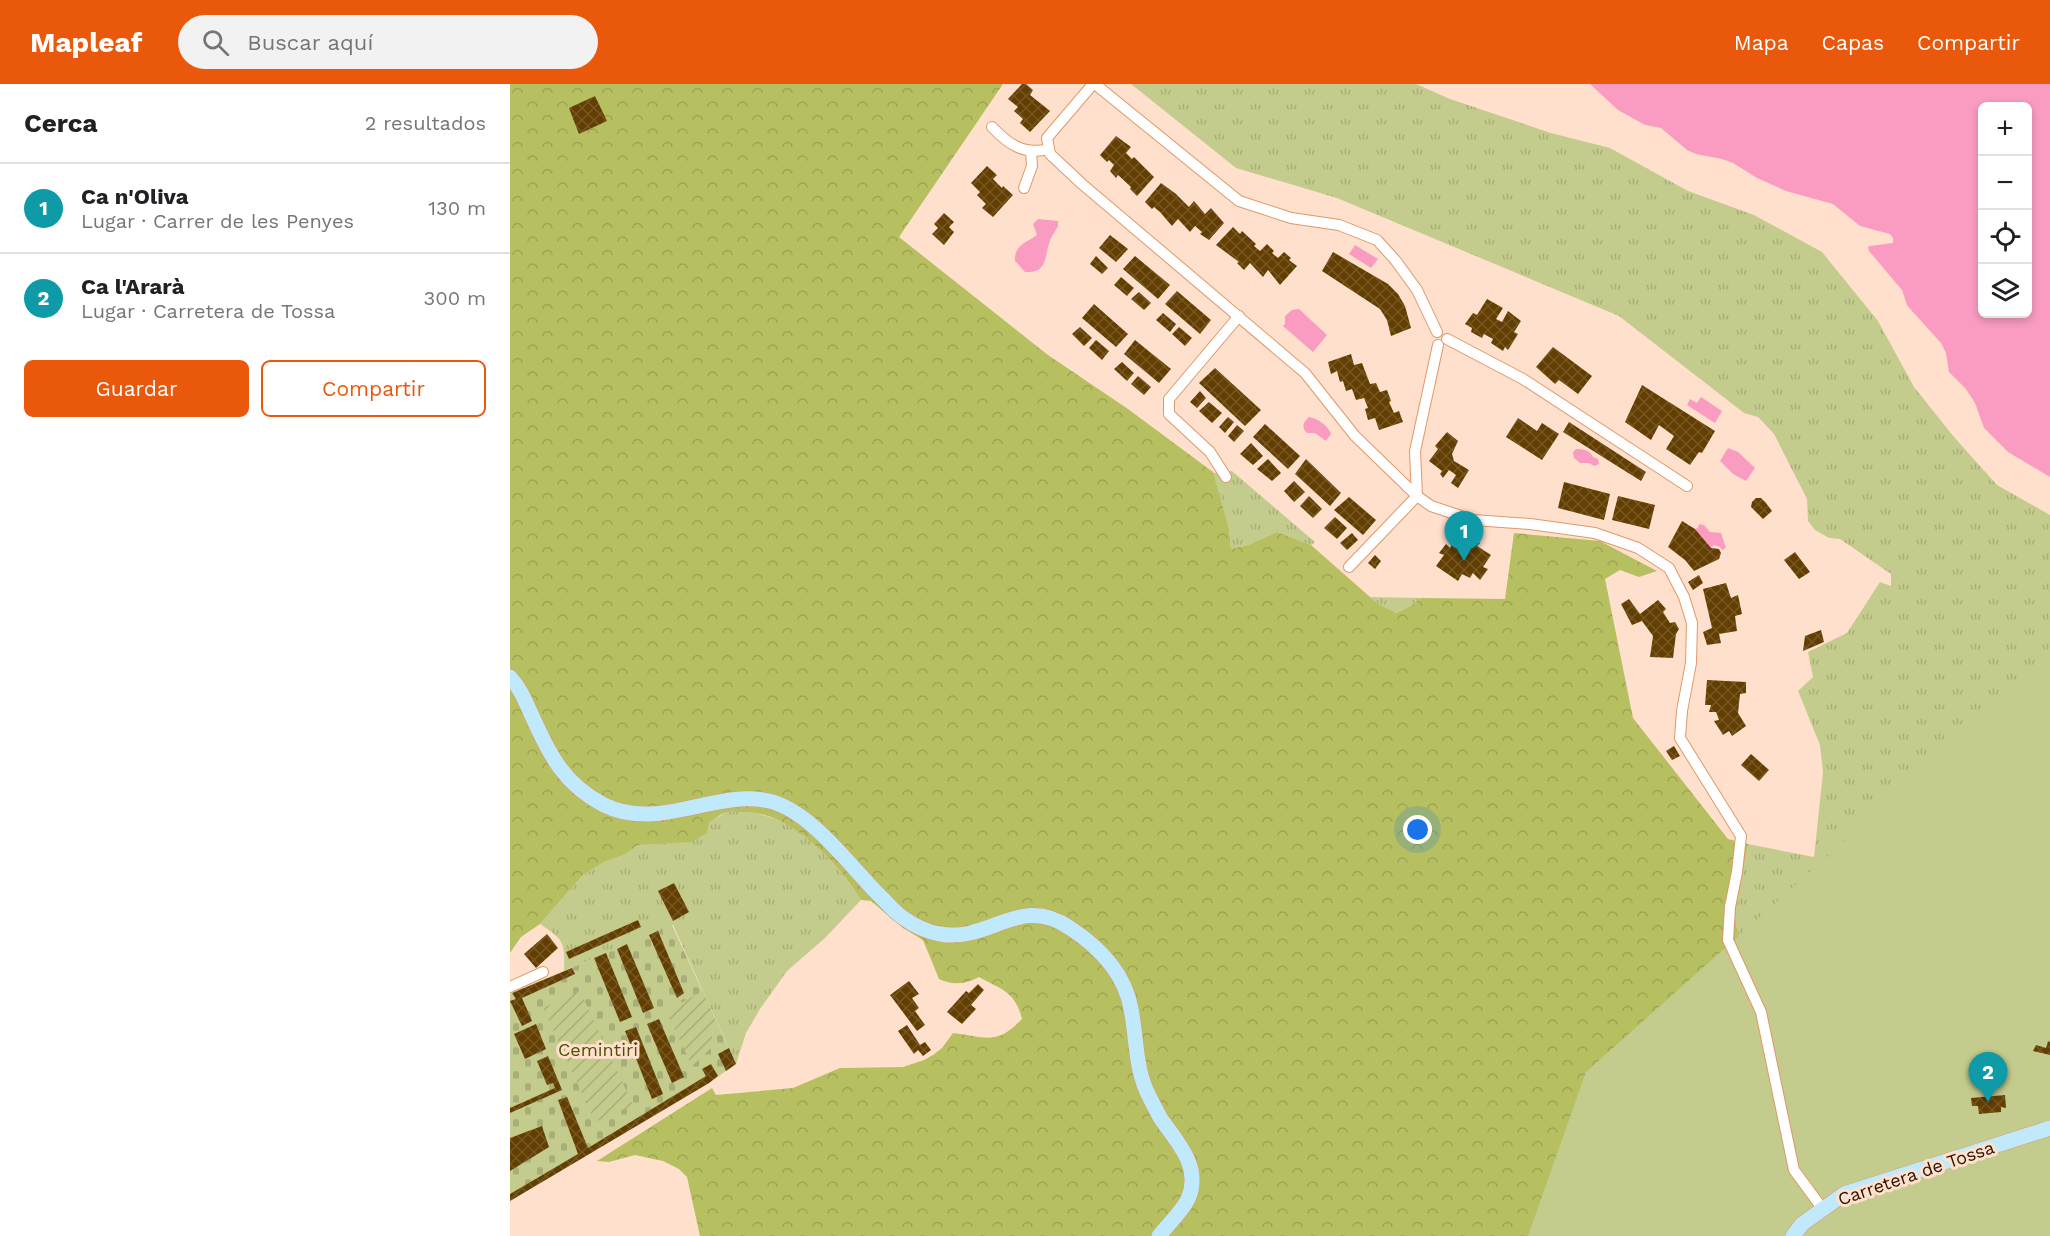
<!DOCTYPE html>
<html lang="es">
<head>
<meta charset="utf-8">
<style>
	:root { --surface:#fff; --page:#f2f2f2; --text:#202124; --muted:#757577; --line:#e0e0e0; --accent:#ea580c }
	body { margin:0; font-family:"Work Sans",sans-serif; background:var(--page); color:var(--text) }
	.controls { position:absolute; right:18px; top:18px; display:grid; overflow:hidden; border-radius:9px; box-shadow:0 3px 9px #0003 }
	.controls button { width:54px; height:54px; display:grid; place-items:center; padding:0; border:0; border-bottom:2px solid var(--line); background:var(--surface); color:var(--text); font:30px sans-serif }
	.you { position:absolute; left:908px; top:746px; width:21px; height:21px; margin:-15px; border:4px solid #fff; border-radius:50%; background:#1a73e8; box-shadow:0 0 0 9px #1a73e833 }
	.badge { display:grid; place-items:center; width:39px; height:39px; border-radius:50%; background:var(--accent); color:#fff; font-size:20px; font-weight:700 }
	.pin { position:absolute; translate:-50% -50px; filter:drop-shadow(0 2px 3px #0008) }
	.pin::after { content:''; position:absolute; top:32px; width:21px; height:18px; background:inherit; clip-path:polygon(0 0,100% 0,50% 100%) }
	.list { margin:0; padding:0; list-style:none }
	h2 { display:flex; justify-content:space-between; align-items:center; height:78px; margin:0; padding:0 24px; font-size:26px }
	h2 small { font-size:20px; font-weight:400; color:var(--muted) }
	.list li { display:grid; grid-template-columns:39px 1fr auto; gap:18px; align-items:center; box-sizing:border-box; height:90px; padding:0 24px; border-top:2px solid var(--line) }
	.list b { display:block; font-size:22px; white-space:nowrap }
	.list p { margin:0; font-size:20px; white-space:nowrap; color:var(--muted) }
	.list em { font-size:20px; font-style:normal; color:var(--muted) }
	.actions { display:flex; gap:12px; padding:18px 24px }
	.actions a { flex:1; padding:14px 0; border:2px solid var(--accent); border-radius:9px; text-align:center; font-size:21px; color:var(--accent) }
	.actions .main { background:var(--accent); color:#fff }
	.icon { flex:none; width:33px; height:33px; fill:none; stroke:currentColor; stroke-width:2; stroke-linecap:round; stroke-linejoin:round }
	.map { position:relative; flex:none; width:1540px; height:1152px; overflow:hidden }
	header { display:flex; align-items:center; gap:36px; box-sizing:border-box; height:84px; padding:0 30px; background:var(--accent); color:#fff }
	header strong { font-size:28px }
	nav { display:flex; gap:33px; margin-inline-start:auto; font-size:21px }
	.search { width:420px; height:54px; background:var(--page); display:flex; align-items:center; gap:15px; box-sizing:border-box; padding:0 21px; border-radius:33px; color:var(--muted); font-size:22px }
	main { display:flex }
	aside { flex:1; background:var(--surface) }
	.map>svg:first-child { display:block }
	.grass { fill:url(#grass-tufts) }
	.forest { fill:url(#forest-crowns) }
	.cemetery { fill:url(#cemetery-stones) }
	.park { fill:#c4cc8d }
	.garden { fill:url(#garden-furrows) }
	.water { fill:#fa9bc2; fill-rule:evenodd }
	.building { fill:url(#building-cross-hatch) }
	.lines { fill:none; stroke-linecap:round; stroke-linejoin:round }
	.minor-casing { stroke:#df9868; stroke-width:12 }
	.secondary-casing { stroke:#df9868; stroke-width:16 }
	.minor { stroke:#fff; stroke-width:10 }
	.secondary { stroke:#c1e9fc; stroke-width:15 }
	.labels { text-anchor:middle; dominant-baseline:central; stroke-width:6; stroke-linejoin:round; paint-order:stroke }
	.park-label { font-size:18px; fill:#4c5106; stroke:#ffe0cd }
	.street-label { font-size:18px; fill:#2c1200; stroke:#ffe0cd }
</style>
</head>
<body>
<header>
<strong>Mapleaf</strong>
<div class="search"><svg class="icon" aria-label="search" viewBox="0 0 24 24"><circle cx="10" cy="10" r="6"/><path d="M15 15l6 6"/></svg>Buscar aquí</div>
<nav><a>Mapa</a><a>Capas</a><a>Compartir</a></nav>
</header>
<main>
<aside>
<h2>Cerca<small>2 resultados</small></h2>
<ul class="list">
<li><span class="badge" style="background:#0f9aa8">1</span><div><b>Ca n'Oliva</b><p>Lugar · Carrer de les Penyes</p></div><em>130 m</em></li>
<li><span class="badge" style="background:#0f9aa8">2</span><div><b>Ca l'Ararà</b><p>Lugar · Carretera de Tossa</p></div><em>300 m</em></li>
</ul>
<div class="actions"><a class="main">Guardar</a><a>Compartir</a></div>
</aside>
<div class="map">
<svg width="1540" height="1152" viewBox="0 0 1540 1152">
	<defs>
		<pattern id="grass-tufts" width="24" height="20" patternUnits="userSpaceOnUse" patternTransform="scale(1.5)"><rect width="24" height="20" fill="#c4cc8d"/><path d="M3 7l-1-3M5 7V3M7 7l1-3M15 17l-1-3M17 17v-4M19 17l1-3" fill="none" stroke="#a9ae78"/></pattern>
		<pattern id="forest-crowns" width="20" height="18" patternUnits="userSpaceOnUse" patternTransform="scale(1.5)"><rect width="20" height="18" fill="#b6c060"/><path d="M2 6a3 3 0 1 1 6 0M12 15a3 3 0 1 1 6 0" fill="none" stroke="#9da452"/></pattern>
		<pattern id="cemetery-stones" width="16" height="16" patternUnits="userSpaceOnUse" patternTransform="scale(1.5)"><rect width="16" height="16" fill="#c4cc8d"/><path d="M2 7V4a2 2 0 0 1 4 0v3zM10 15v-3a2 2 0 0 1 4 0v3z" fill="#a9ae78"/></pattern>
		<pattern id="garden-furrows" width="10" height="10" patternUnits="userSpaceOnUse" patternTransform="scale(1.5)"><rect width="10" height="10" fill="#c4cc8d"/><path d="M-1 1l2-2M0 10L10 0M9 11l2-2" fill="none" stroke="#a9ae78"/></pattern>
		<pattern id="building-cross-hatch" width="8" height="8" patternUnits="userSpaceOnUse" patternTransform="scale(1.5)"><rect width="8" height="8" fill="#623e00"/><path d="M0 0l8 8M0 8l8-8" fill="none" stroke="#755624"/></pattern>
	</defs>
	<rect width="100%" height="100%" fill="#ffe0cd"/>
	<g class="grass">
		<polygon points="621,0 906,0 940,15 1041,49 1100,64 1178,107 1244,131 1312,168 1368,237 1404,303 1444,353 1487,401 1540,431 1540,1035 1229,859 1225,831 1238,760 1304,773 1313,688 1310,661 1288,607 1303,593 1298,568 1337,549 1370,498 1381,502 1381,490 1330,455 1319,454 1305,446 1298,437 1297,415 1264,350 1248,333 1234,329 1109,232 827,114 726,84"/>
		<polygon points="722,387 805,458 801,461 767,448 738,461 721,465 719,444 703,389"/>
		<polygon points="860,513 911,514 904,520 887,529 868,520"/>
		<path d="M237,727c18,4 37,9 52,20 21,16 48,46 62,69l-36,38 -38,33 -27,38 -14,24 -10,31 -63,-139 -109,46c1,-29 0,-31 -24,-47l43,-49 21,-13 20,-7 14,-10 23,-2 48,-20 17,-11z"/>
	</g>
	<path class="forest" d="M0,0h493l-104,153 149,118 80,54 85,63 16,56 2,21 17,-4 29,-13 34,13 67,59 19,9 17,-9 7,-6 84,1 9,-66 86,8 57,30 -18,6 -19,-7 -15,9 28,139 95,121 20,5 -13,71 4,28 311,293h-1350l-13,-59 -8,-8 -16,-8 -28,-6 -26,7 -12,-1 115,-73 4,7 77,-7 47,-20 63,-1 21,-7 9,-5 9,-7 11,-15c34,4 43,13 69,-14 -7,-28 -20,-29 -43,-42 -14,7 -25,9 -40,2l-16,-39 -20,-12 -32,-27 -10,-1c-23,-37 -71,-89 -118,-88 -6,0 -14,-1 -19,1 -5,2 -10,7 -15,10l-2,10 -16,9 -53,3 -14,10 -20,7 -21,13 -43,49 -19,13 -11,16z"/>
	<polygon class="cemetery" points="162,841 226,980 199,999 0,1117 0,910"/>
	<polygon class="park" points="1540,574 1540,1152 1018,1152 1076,988"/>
	<g class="garden">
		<polygon points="70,907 123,1021 85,1038 33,924"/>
		<polygon points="193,907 209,944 201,949 204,961 182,982 156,927"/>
	</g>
	<g class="water">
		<path d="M1080,0h460v393l-42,-25 -24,-24 -9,-25 -9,-14 -17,-17 -3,-19 -5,-10 -29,-32 -5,-6 -5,-15 -33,-39 -1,-4 2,-1 23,-3v-5l-3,-4 -30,-8 -27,-22 -47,-13 -29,-13 -24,-15 -11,-4 -26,-5 -9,-4 -26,-22 -16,-3 -27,-15zM1472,22h46v208h-46z"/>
		<path d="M528,135l20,2v5c-2,4 -5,8 -7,12 -7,16 -2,36 -26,34l-10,-11c-1,-16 11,-18 22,-26l-4,-11z"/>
		<polygon points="845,161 868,175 861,184 839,170"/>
		<polygon points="789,225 817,251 803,268 773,242 775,240 775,232 782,226"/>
		<polygon points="1191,313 1212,327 1205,339 1177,321 1180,315 1187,319"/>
		<path d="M799,333c9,1 19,9 22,17l-5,7 -11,-8h-8c-6,-5 -4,-11 2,-16z"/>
		<polygon points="1218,364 1228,368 1245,384 1236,397 1223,390 1210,377"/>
		<path d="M1066,365c8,0 14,1 17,8l5,2 1,5 -5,2 -5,-3h-9l-6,-5 -1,-6z"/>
		<polygon points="1189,440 1194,441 1200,448 1211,449 1216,464 1212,466 1210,463 1204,461 1201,464 1185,445 1188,444"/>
	</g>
	<g class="building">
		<polygon points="512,0 516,0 523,6 520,11 540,27 520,48 510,39 513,35 504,27 508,23 498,15"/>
		<polygon points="85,12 97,37 69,50 59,24"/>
		<polygon points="606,52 621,63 616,69 622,75 624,73 644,93 627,112 620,105 621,103 608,91 606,94 600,87 604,81 599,76 597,78 590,71"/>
		<polygon points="477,82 487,91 483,95 492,104 493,102 503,111 483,133 472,124 476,120 467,111 470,108 461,99"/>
		<polygon points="651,99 666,110 679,123 684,117 695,130 701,124 714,139 699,156 690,150 692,148 685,142 680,148 668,135 662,142 650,128 644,123 642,125 635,118"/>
		<polygon points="434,129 444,138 439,143 444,148 434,161 422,150 428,144 424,140"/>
		<polygon points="723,143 730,150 732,147 746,160 744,162 750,167 757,160 764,167 762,169 768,174 774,168 781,174 779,176 787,182 770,201 758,186 753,193 740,179 734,186 727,179 729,178 706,161"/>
		<polygon points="600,151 618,165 606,178 589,164"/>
		<polygon points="823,168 878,200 888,210 895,222 901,244 881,252 877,236 870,225 812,187"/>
		<polygon points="586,172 598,184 592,190 580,180"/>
		<polygon points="625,172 660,201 648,215 613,185"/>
		<polygon points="611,193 624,204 617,212 604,201"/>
		<polygon points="667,207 701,236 690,250 655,220"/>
		<polygon points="629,208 641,219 634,226 621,215"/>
		<polygon points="977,215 993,224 986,235 992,238 998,227 1011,237 1004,248 1008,250 998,266 995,263 993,267 981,259 983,255 974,250 972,254 961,248 962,244 955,240 963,229 967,231"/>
		<polygon points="584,220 618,250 606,263 572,234"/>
		<polygon points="653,229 666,240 660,248 646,236"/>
		<polygon points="570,243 582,254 574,262 562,250"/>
		<polygon points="669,243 682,254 675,262 662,250"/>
		<polygon points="586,256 599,267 592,276 579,264"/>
		<polygon points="625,256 661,285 649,299 614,270"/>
		<polygon points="1043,263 1082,292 1068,310 1049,296 1045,300 1026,283"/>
		<polygon points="841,270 844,281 852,279 860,300 866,299 870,308 877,306 881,317 879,318 884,329 889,327 893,338 869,346 865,334 858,336 855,325 858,324 854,314 846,316 842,305 836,307 833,297 830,298 827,287 821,290 818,278"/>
		<polygon points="612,278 624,289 617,297 604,285"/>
		<polygon points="705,284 751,326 735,342 689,299"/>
		<polygon points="628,292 641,303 634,311 621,300"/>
		<polygon points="1132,301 1205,347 1192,369 1189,368 1180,381 1156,365 1164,352 1149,341 1141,356 1115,338"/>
		<polygon points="690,307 696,314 687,324 680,318"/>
		<polygon points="699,318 712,329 702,339 689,327"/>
		<polygon points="718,333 724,338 715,349 709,343"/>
		<polygon points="1008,334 1027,347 1032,339 1049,350 1032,376 996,353"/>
		<polygon points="1059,338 1136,388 1131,397 1053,348"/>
		<polygon points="755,340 790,372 778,385 743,353"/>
		<polygon points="727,341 734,347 724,358 718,352"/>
		<polygon points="937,348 948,357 942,370 944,377 959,386 948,404 941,399 946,391 939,386 933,394 930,390 932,387 919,377 928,365 925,362"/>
		<polygon points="741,359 753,372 743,381 730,370"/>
		<polygon points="758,375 771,389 762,397 747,385"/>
		<polygon points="796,375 831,409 820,422 785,390"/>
		<polygon points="784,397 795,408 784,418 774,407"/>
		<polygon points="1054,398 1100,410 1094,436 1048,424"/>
		<polygon points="799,412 812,425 803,434 790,422"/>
		<polygon points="1108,412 1145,421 1139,445 1102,436"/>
		<polygon points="839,413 866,436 853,451 824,426"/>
		<polygon points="1246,414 1251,414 1256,419 1262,427 1253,435 1241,423 1242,418"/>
		<polygon points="825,433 837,444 827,455 814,444"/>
		<polygon points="1172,437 1185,445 1201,464 1209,465 1211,469 1209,475 1184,487 1175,476 1158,463"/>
		<polygon points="842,449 848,456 837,466 830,459"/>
		<polygon points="962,454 970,459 967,462 981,471 973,483 978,485 970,496 963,489 960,494 952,490 948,497 926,482 934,471 929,469 936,460 940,464 942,460 951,468 955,460 958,462"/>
		<polygon points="1285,468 1300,488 1289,495 1274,476"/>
		<polygon points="865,471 871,477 865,485 858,479"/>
		<polygon points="1189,491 1193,499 1183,506 1178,498"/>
		<polygon points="1216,499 1221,514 1228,511 1232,530 1225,532 1227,547 1209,550 1211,559 1197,561 1193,548 1202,544 1193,505"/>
		<polygon points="1119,515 1130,530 1148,516 1156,525 1153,528 1160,539 1165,538 1169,545 1166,550 1163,574 1140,573 1143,552 1132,537 1122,541 1111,520"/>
		<polygon points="1311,546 1314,558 1293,567 1295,552"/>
		<polygon points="1197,596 1236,598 1236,609 1230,610 1228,629 1236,642 1222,652 1219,647 1213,651 1204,637 1209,636 1206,628 1199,628 1201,621 1195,621"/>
		<polygon points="1164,662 1170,672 1162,676 1156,667"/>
		<polygon points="1241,670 1259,686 1249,697 1231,681"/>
		<polygon points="164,799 179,828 163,837 148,807"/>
		<polygon points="128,836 131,843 59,875 56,868"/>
		<polygon points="148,847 174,909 167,914 139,851"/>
		<polygon points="37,850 48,864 26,884 14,870"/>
		<polygon points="117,860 144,924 133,929 107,865"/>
		<polygon points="96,869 122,933 110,938 84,874"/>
		<polygon points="62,884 65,890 12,914 22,937 12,942 0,917 6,915 2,909"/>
		<polygon points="399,897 409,910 402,914 409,924 405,927 415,941 407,947 380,911"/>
		<polygon points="468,900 474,906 461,921 466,925 452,940 437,928 456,907 459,909"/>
		<polygon points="149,935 174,993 162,999 137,940"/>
		<polygon points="26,940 36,965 15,975 4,950"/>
		<polygon points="397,941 410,961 415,958 421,966 413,972 408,966 404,970 388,947"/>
		<polygon points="126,943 153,1010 142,1015 115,947"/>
		<polygon points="1538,957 1540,958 1540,971 1523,967 1526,961 1536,964"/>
		<polygon points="219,964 226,980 216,987 208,970"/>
		<polygon points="38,972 52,1006 0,1029 0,1024 45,1004 43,999 37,1001 27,977"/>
		<polygon points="201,980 208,992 199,999 0,1117 0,1110 68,1070 48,1016 57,1013 78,1064 196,992 192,985"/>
		<polygon points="1495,1011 1496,1024 1491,1023 1491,1028 1469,1030 1468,1022 1462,1022 1461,1014"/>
		<polygon points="32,1042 39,1063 0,1087 0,1054"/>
	</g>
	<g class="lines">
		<g class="minor-casing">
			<g id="minor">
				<polyline points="583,0 537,54 540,70 572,100 795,289 845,352 907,412 921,422 963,436 1020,440 1085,449 1128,464 1159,484 1174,513 1182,539 1181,579 1172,627 1170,654 1231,752 1227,788 1220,823 1218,856 1251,928 1284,1086 1312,1124"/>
				<polyline points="585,0 729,117 781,134 829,141 867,156 886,177 907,206 927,248"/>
				<path d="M482,43c17,18 32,28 57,22"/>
				<polyline points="514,104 522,82 521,67"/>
				<polyline points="937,255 1013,295 1177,402"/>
				<polyline points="716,393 700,368 659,330 659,315 729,232"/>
				<polyline points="907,412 905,367 928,261"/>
				<polyline points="839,483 907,412"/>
				<polyline points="0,903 33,888"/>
			</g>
		</g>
		<g class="secondary-casing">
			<g id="secondary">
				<path d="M0,593c11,12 16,26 23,41 17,38 32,67 71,87 55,27 110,-16 165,-4 43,10 83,68 114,98 6,6 12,13 19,18 11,8 25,15 38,17 50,9 80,-41 130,-6 29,19 55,46 61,81 6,30 4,60 18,87 4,8 8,16 12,23 17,24 41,49 27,80 -7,14 -20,25 -29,37"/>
				<polyline points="1283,1152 1292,1140 1334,1110 1540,1044"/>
			</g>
		</g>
		<use href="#minor" class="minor"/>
		<use href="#secondary" class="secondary"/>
	</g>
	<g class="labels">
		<g class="park-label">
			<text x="88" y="965">Cemintiri</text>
		</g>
		<g class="street-label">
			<text transform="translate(1406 1089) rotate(-19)">Carretera de Tossa</text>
		</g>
	</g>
</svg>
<div class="controls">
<button>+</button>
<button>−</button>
<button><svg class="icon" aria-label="locate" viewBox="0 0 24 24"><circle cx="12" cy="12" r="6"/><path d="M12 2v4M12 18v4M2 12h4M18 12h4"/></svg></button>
<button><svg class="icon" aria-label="layers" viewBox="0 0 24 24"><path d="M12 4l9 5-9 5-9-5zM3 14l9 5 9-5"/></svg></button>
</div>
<div class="you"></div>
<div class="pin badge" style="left:954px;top:477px;background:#0f9aa8">1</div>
<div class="pin badge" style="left:1478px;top:1018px;background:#0f9aa8">2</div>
</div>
</main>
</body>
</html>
